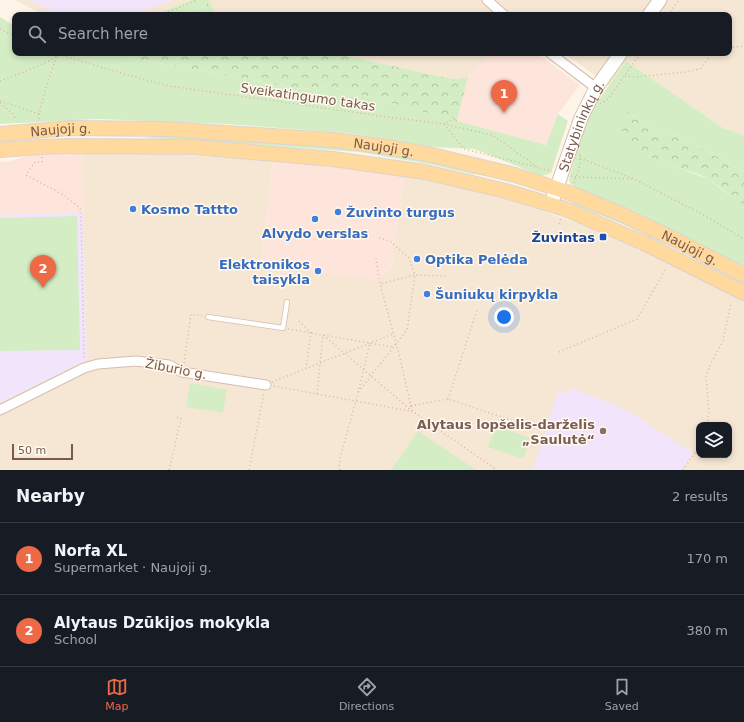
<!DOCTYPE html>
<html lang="en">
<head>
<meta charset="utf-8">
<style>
	:root { --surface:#171b24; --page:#242831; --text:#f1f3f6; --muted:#9ea1a6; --line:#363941; --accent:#ee6946 }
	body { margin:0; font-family:"DejaVu Sans",sans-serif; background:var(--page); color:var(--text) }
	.controls { position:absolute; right:12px; bottom:12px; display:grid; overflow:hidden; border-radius:8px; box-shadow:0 2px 6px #0003 }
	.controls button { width:36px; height:36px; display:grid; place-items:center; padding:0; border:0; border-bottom:1px solid var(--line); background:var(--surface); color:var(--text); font:20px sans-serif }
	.scale { position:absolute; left:12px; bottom:10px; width:61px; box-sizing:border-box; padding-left:4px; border:2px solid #7a5a49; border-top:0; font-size:11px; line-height:14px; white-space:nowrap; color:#7a5a49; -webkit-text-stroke:3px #fff9ef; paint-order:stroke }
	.you { position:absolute; left:504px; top:317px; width:14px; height:14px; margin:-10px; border:3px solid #fff; border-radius:50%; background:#1a73e8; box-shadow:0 0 0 6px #1a73e833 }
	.badge { display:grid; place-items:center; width:26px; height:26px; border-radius:50%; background:var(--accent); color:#fff; font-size:13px; font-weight:700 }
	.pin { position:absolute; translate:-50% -33px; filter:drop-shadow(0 1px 2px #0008) }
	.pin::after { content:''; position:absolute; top:21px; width:14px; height:12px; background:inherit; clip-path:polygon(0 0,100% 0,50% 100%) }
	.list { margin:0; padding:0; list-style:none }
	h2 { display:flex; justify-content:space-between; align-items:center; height:52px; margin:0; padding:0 16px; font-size:17px }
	h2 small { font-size:13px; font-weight:400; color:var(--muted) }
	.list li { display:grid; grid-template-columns:26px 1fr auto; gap:12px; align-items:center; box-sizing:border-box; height:72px; padding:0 16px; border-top:1px solid var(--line) }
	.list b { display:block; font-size:15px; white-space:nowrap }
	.list p { margin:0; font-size:13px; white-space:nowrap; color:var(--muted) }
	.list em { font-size:13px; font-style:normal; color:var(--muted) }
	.icon { flex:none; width:22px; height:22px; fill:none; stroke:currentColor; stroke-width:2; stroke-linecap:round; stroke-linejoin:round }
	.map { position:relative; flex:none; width:744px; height:470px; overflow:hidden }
	.search { position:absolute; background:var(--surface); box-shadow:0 2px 6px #0003; left:12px; right:12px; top:12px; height:44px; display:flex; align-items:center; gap:10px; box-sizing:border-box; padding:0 14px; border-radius:8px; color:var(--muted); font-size:15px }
	.sheet { height:196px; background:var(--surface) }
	nav { display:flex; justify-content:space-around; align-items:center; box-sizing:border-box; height:56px; border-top:1px solid var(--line); background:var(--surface); font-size:11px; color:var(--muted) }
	nav a { display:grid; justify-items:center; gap:2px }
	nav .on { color:var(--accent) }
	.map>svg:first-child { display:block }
	.residential { fill:#f6e7d5; fill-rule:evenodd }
	.commercial { fill:#fee5db }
	.education { fill:#f2e4fa }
	.green { fill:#d5edc5 }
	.forest { fill:url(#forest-crowns) }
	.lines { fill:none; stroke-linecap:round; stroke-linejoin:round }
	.lane-casing { stroke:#d4beaf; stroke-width:6 }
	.street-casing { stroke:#d4beaf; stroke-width:11 }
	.secondary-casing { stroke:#d7beab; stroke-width:15 }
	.primary-casing { stroke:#dcd4d0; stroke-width:16 }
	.path { stroke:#dbb6a0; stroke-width:1.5; stroke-dasharray:1 3; stroke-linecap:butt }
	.lane { stroke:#fff; stroke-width:4.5 }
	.street { stroke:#fff; stroke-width:9 }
	.secondary { stroke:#fff; stroke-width:13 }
	.primary { stroke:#ffd99d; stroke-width:14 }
	.shop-dot { fill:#3f7fe0; stroke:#fff9ef; stroke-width:1.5 }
	.transit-dot { fill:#1a4fb4; stroke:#fff9ef; stroke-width:1.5 }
	.education-dot { fill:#8d6e63; stroke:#fff9ef; stroke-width:1.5 }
	.labels { text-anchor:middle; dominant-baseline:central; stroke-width:3; stroke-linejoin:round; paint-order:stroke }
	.street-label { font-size:13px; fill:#7a5a49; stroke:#fff9ef }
	.shop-label { font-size:13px; font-weight:bold; fill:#366cbe; stroke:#fff9ef; text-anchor:start }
	.transit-label { font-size:13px; font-weight:bold; fill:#164399; stroke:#fff9ef; text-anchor:end }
	.education-label { font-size:13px; font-weight:bold; fill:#785e54; stroke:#fff9ef; text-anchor:end }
</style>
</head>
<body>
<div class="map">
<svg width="744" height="470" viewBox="0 0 744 470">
	<defs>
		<pattern id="forest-crowns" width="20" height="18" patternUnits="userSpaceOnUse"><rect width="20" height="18" fill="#d5edc5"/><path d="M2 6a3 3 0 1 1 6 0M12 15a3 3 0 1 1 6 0" fill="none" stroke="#b2c3a2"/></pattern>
	</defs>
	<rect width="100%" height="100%" fill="#fef5e8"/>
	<g class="residential">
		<polygon points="15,0 192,0 153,15 43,15"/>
		<polygon points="209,0 744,0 744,135 723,128 626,61 609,85 563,53 729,53 729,15 216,15"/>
		<polygon points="324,53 494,53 468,77 453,79 346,56"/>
		<path d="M82,154h88l103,7 -12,104 130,4 14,-94 96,22 103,35 140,68v170h-744v-255l83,-3zM699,425h30v30h-30z"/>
	</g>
	<g class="commercial">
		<polygon points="494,53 537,53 580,85 558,114 546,145 457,121 468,77"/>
		<polygon points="82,154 83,212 0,215 0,162 10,161 32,155"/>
		<polygon points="273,161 349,168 405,175 391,269 379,280 261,265"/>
	</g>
	<g class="education">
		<polygon points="28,0 173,0 130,15 67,15 56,12"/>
		<polygon points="83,212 87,360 0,403 0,215"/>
		<polygon points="570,387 625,409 693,453 681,470 533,470 558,391 568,394"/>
	</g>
	<g class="green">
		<polygon points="192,0 209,0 210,2 188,15 153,15"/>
		<polygon points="0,17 15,26 15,53 120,53 125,57 301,89 328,86 546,145 558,114 568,121 551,173 542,176 474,149 435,147 346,133 228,124 98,119 0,124"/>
		<polygon points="626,61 723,128 744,135 744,172 680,136 660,132 649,128 629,113 663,163 682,169 708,179 736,200 744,208 744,266 634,211 576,188 570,183 569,179 582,135 593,108"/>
		<polygon points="169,136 328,147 359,151 389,155 434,163 489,176 471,174 434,165 359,152 236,143 193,140 140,138"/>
		<polygon points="572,202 619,220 679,248 744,282 744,285 678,250 618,222 572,204"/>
		<polygon points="77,216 80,350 0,351 0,218"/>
		<polygon points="190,383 227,390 223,413 186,407"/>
		<polygon points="496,426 531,438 523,459 488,447"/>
		<polygon points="418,431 476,470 391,470"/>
	</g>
	<g class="forest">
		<polygon points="210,2 216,15 188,15"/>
		<polygon points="120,53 324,53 346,56 453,79 468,77 457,121 328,86 301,89 125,57"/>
		<path d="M625,112l4,1 20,15 11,4 20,4 64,36v36c-11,-10 -23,-21 -36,-29 -12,-7 -29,-11 -43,-15 -15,-5 -27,-16 -37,-27 -7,-7 -10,-11 -8,-22z"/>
	</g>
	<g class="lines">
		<g class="lane-casing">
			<polyline id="lane" points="208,317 283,328 287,302"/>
		</g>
		<g class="street-casing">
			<g id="street">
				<polyline points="487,0 504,15"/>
				<polyline points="550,53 596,88"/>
				<polyline points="0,410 84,368 98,364 136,361 169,365 182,372 266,385"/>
			</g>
		</g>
		<g class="secondary-casing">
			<g id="secondary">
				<polyline points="649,15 660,0"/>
				<path id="s1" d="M551,204l30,-86 15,-30 25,-35"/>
			</g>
		</g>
		<g class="primary-casing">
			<g id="primary">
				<path id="s2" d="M0,134l70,-6 97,1 166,11 54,7 41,7 87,21 55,18 53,22 51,24 70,36"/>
				<polyline points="0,150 41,147 70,146 194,147 333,159 425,172 506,191 565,209 644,243 744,293"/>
			</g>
		</g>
		<g class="path">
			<polyline points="161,15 197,0"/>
			<polyline points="668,15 679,0"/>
			<polyline points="0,29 15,36"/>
			<polyline points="729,48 744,46"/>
			<polyline points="55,53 124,74 169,86 380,116 444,124 492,135 539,168 552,171"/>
			<polyline points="625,76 636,77 686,72 700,69 712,53"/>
			<polyline points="0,81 19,74 51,60 62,53"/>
			<polyline points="0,101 39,114"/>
			<polyline points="0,103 13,114 16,120"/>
			<polyline points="600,104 609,98 622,79 641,53"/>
			<polyline points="454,118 444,124 464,149 537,167"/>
			<polyline points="39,119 39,114 47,83 58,54"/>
			<polyline points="42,157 42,162 35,162 26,175 62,194 80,208 81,213 84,360"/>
			<polyline points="580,158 634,179 700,213 744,239"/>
			<polyline points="571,176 576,177 634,179"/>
			<polyline points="574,183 580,165 580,154"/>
			<polyline points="559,224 561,218"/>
			<polyline points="379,238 390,241 409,258 415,275 380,284"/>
			<polyline points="376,258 380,284 400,358 412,411"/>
			<polyline points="299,321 311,333 306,368"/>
			<polyline points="288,329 323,335 412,411 497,470"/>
			<polyline points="559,352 637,319 665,270"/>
			<polyline points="184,363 191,314 202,316"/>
			<polyline points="272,382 393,334"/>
			<polyline points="274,386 410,411"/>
			<polyline points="358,392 407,330 415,275 447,276"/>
			<polyline points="317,394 323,335 393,347"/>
			<polyline points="448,399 477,310"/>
			<polyline points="411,406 448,399 538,429"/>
			<polyline points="707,425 709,412 706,376 710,365 723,341 731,303"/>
			<polyline points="169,470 181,419 174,416"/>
			<polyline points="249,470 264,393"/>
			<polyline points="340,470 339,467 340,458 356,401 370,343"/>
			<polyline points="683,470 699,447"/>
		</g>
		<use href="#lane" class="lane"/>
		<use href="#street" class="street"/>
		<use href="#secondary" class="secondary"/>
		<use href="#primary" class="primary"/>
	</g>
	<g class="shop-dot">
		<circle cx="133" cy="209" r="4"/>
		<circle cx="338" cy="212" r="4"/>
		<circle cx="315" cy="219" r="4"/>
		<circle cx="417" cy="259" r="4"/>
		<circle cx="318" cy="271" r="4"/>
		<circle cx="427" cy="294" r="4"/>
	</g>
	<rect class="transit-dot" x="599" y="233" width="8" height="8" rx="2"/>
	<circle class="education-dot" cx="603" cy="431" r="4"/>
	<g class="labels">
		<g class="street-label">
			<text transform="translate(308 97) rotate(8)">Sveikatingumo takas</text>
			<text stroke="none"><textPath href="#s1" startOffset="84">Statybininkų g.</textPath></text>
			<text stroke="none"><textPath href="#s2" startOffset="61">Naujoji g.</textPath></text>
			<text stroke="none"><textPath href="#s2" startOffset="385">Naujoji g.</textPath></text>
			<text stroke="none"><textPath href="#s2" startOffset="709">Naujoji g.</textPath></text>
			<text transform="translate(176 369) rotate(11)">Žiburio g.</text>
		</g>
		<g class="shop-label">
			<text x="141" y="209">Kosmo Tattto</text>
			<text x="346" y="212">Žuvinto turgus</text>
			<text x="315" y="233" text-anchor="middle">Alvydo verslas</text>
			<text x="425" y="259">Optika Pelėda</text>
			<text x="310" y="264" text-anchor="end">Elektronikos<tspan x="310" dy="15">taisykla</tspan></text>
			<text x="435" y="294">Šuniukų kirpykla</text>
		</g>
		<g class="transit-label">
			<text x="595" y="237">Žuvintas</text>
		</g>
		<g class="education-label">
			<text x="595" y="424">Alytaus lopšelis-darželis<tspan x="595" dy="15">„Saulutė“</tspan></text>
		</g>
	</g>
</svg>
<div class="controls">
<button><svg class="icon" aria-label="layers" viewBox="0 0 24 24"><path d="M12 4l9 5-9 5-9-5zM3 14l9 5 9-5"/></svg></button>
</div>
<div class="scale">50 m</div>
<div class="you"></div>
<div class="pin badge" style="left:504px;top:113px">1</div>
<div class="pin badge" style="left:43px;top:288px">2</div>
<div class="search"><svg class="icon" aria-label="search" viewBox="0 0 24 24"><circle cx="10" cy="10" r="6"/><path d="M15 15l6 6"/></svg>Search here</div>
</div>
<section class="sheet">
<h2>Nearby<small>2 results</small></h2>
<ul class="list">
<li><span class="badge">1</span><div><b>Norfa XL</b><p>Supermarket · Naujoji g.</p></div><em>170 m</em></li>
<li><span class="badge">2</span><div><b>Alytaus Dzūkijos mokykla</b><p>School</p></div><em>380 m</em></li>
</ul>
</section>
<nav>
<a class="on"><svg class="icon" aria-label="map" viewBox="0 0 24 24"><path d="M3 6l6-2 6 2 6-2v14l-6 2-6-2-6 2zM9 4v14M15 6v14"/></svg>Map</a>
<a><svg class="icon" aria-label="directions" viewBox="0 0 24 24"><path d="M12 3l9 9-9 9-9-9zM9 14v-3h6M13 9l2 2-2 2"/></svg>Directions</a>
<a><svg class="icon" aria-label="saved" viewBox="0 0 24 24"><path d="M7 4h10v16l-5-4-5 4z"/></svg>Saved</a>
</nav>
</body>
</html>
